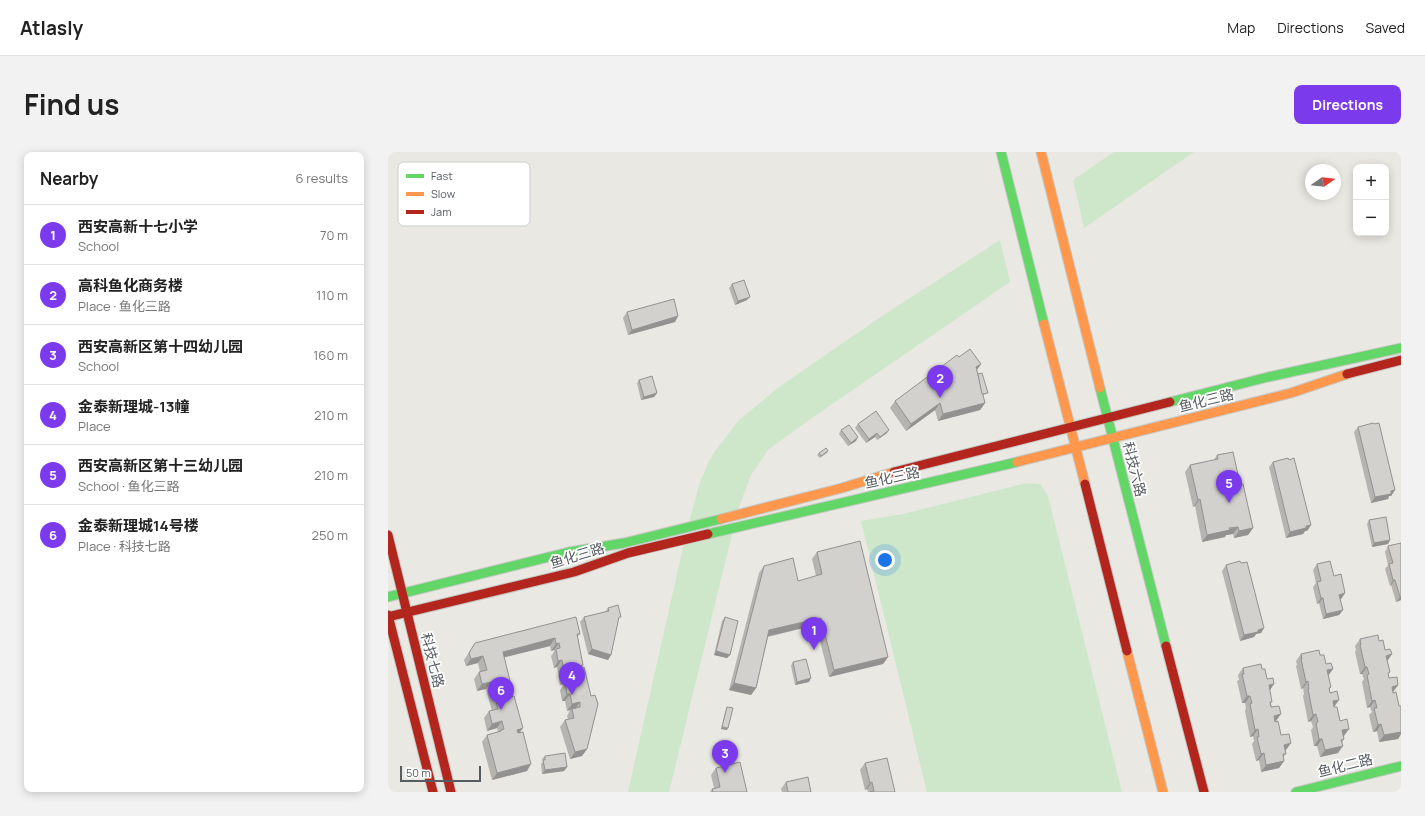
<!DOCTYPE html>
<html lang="en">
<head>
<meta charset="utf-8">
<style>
	:root { --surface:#fff; --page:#f2f2f2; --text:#222; --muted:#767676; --line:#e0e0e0; --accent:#7c3aed }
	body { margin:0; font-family:Manrope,"Noto Sans SC",sans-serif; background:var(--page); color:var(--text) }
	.controls { position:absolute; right:12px; top:12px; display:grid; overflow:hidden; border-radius:8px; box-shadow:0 2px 10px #0003 }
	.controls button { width:36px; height:36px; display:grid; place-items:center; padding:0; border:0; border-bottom:1px solid var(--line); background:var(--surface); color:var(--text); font:20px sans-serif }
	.compass { position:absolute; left:917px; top:12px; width:36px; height:36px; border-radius:50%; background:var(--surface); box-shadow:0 2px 10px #0003; rotate:76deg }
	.scale { position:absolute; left:12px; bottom:10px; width:81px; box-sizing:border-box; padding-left:4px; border:2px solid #575c61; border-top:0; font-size:11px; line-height:14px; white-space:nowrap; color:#575c61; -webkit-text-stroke:3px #fff; paint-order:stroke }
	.you { position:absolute; left:497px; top:408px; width:14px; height:14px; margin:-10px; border:3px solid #fff; border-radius:50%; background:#1a73e8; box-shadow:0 0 0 6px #1a73e833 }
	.badge { display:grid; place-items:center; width:26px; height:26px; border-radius:50%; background:var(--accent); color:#fff; font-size:13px; font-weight:700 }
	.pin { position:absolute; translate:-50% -33px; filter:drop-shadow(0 1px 2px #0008) }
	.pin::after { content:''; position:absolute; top:21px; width:14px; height:12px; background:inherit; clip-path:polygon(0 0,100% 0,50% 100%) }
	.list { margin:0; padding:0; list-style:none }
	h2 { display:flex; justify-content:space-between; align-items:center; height:52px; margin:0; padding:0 16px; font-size:17px }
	h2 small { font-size:13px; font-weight:400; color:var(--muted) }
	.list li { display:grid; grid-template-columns:26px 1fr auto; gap:12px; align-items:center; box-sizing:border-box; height:60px; padding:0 16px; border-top:1px solid var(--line) }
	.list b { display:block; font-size:15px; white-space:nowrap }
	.list p { margin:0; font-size:13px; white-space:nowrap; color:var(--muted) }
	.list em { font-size:13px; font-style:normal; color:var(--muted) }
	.map { position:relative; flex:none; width:1013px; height:640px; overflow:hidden; border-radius:8px }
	header { display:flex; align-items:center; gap:24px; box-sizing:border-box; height:56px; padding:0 20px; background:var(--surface); border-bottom:1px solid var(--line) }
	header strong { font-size:19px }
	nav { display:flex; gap:22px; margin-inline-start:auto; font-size:14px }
	.intro { display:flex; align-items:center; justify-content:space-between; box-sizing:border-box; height:96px; padding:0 24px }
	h1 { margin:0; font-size:28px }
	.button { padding:10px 18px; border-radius:8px; background:var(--accent); color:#fff; font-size:14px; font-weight:700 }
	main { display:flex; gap:24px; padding:0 24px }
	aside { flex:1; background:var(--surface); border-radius:8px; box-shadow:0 2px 10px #0003 }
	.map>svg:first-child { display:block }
	.green { fill:#cee7ca }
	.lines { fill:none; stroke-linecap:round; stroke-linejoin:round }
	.fast-casing { stroke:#c6c7c5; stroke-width:11 }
	.slow-casing { stroke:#c6c7c5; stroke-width:11 }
	.jam-casing { stroke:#c6c7c5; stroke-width:11 }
	.fast { stroke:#63d668; stroke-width:9 }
	.slow { stroke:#ff974d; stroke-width:9 }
	.jam { stroke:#b3261e; stroke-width:9 }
	.wall { fill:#b5b4b0 }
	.shaded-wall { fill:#939290 }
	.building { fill:#d2d1cd; stroke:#939290 }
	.labels { text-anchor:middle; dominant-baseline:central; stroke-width:3.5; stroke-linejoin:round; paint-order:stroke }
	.street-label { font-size:14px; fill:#575c61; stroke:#fff }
	.key { fill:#fff; stroke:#cdced0; stroke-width:1 }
	.key-label { font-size:11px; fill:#575c61 }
</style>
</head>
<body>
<header>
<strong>Atlasly</strong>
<nav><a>Map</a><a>Directions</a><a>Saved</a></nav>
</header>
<div class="intro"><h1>Find us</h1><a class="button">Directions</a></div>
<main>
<aside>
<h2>Nearby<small>6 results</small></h2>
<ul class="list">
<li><span class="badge">1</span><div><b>西安高新十七小学</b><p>School</p></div><em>70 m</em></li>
<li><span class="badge">2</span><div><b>高科鱼化商务楼</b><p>Place · 鱼化三路</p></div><em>110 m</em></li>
<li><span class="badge">3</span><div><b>西安高新区第十四幼儿园</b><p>School</p></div><em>160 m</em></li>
<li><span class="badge">4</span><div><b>金泰新理城-13幢</b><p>Place</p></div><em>210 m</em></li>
<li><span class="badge">5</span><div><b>西安高新区第十三幼儿园</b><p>School · 鱼化三路</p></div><em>210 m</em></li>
<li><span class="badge">6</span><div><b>金泰新理城14号楼</b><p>Place · 科技七路</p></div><em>250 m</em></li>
</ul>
</aside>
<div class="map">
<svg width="1013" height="640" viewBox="0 0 1013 640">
	<rect width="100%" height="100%" fill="#eae8e2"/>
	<g class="green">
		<polygon points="726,0 806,0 696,76 685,28"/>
		<polygon points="612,88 622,130 421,268 380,298 363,323 350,358 301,370 311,333 320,311 327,299 351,268 391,235 494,164"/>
		<polygon points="638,331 652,332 660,344 734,640 539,640 473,369 515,362"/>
		<polygon points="347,370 281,640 240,640 298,382"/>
	</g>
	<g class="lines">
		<g class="fast-casing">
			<g id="fast">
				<polyline points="613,0 656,172"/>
				<polyline points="712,236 778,494"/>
				<polyline points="782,250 880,225 1013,196"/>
				<polyline points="320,382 629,310"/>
				<polyline points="0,445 181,400 236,391 333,367"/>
				<polyline points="908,640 1013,614"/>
			</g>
		</g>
		<g class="slow-casing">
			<g id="slow">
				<polyline points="653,0 712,236"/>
				<polyline points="656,172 697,332"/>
				<polyline points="629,310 903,241 959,222"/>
				<polyline points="333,367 454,336 506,320"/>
				<polyline points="739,499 775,640"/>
			</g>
		</g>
		<g class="jam-casing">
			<g id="jam">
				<polyline points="959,222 1013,208"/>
				<polyline points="506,320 782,250"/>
				<polyline points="697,332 739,499"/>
				<polyline points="0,383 63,640"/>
				<polyline points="0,463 45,640"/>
				<polyline points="0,465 186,420 240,401 320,382"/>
				<polyline points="778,494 816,640"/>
			</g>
		</g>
		<use href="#fast" class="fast"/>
		<use href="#slow" class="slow"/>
		<use href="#jam" class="jam"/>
	</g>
	<g class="wall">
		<polygon points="344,132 359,148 347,153 341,136"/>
		<polygon points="239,160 290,164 287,170 240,183 235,166"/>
		<polygon points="571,205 593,212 589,218 590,222 600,241 598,242 595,243 597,251 592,258 550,269 547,258 518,279 502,256 507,249"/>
		<polygon points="251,228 269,241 266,245 253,248 249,231"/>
		<polygon points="470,272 499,281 489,288 487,285 478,291 467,276"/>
		<polygon points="970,275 1007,338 1003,344 1001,344 1000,347 983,351 966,280"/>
		<polygon points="453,278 468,289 460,294 451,282"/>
		<polygon points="440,299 439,301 432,306 429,303 431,301"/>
		<polygon points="829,303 852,332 865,376 860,383 846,386 845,382 838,383 837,385 814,390 807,354 805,355 797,320 802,313 826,308"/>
		<polygon points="885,310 923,373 919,379 917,379 915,382 898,386 881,315"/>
		<polygon points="981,368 1002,388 1000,392 984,395 979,372"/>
		<polygon points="1013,391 1013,448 1008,450 1003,433 1002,434 997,417 1000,413 997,400 1000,394"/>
		<polygon points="429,400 500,505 495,512 441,525 428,473 380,485 368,536 363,543 341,538 371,421 376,414 410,429 428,424 424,407"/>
		<polygon points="929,412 946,424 957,441 953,447 952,447 955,458 951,463 935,467 931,451 929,452 925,435 928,431 925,418"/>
		<polygon points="838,413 876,476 873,481 868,482 866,485 852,489 834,419"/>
		<polygon points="220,456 230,469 220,508 200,502 192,470 196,465 217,460"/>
		<polygon points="337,465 342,503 339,506 326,503 334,469"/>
		<polygon points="192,482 189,485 195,513 193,516 199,597 194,604 182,607 172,575 177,568 180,567 179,564 182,558 179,559 177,549 174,549 172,538 175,534 174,532 172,533 169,515 166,516 163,504 166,500 166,498 163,499 162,494 116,505 120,538 119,541 132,581 139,619 104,628 94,590 99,583 110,580 109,576 99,579 96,566 101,559 104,559 98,537 89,539 86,527 91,520 92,520 90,511 78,514 76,508 87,491"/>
		<polygon points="972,487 991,489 997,498 1004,502 999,509 1000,523 1001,526 1010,533 1005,540 1011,554 1013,554 1013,582 1010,587 991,590 989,579 985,580 981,563 984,560 982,555 979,556 974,530 976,527 974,522 972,522 967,500 968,498 967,494"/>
		<polygon points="913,502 932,503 938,512 945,517 940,523 943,535 941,538 946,555 952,569 956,584 956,587 954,591 950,601 932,605 929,594 926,594 923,578 925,575 923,569 920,570 915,544 916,542 915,536 913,537 908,514 909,513 908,509"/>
		<polygon points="405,510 421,530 407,533 403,514"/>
		<polygon points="855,516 874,517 879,527 886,532 882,538 883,552 888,569 887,569 893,583 898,598 898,602 895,605 896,609 891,616 873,620 871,608 868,609 864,592 866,589 865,584 862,585 857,559 858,556 857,551 854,551 849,529 851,528 850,523"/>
		<polygon points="339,555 339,578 333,577 338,557"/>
		<polygon points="157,604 179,615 176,619 154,622 153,612 155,610 154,607"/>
		<polygon points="477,611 507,640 480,640 479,637 477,638 472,618"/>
		<polygon points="328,616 359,640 322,640 324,637 326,636 323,623"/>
		<polygon points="398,630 423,640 394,640 393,637"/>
	</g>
	<g class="shaded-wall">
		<polygon points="362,145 359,148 347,153 350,149"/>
		<polygon points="290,164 287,170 240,183 244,178"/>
		<polygon points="593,212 588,219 588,215"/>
		<polygon points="269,241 266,245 253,248 256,245"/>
		<polygon points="552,251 547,258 518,279 523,272"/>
		<polygon points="597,251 592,258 550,269 555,262"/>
		<polygon points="501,278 499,281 489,288 492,285"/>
		<polygon points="489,281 487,285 478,291 481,287"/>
		<polygon points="470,285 468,289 460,294 463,291"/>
		<polygon points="1007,338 1003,344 1001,344 1000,347 983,351 987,345"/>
		<polygon points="812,347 807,354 805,355 810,348"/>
		<polygon points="923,373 919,379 917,379 915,382 898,386 902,380"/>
		<polygon points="850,375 845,382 838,383 837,385 814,390 819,383"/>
		<polygon points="865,376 860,383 846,386 851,379"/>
		<polygon points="1002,388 1000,392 984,395 986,391"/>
		<polygon points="1005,428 1007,428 1003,433 1002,434"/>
		<polygon points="957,441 953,447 948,448 951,443"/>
		<polygon points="1013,444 1013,448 1008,450 1012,445"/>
		<polygon points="933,446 935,446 931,451 929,452"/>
		<polygon points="955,458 951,463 935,467 938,462"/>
		<polygon points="433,466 428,473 376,485 381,478"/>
		<polygon points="876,476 873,481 868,482 866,485 852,489 856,483 870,478"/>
		<polygon points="167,486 162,494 110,507 115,500"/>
		<polygon points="171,491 166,498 163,499 168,492"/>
		<polygon points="204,497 223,503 220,508 200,502"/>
		<polygon points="328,499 342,503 339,506 326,503"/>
		<polygon points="1004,502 999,509 998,504"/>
		<polygon points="95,504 90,511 78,514 83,507"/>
		<polygon points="500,505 495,512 441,525 446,518"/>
		<polygon points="174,508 169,515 166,516 170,509"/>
		<polygon points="195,513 190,520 181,522 186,515"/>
		<polygon points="977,515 979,515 974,522 972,522"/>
		<polygon points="945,517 940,524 939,518"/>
		<polygon points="179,525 174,532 172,533 177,526"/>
		<polygon points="423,526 421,530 407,533 409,530"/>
		<polygon points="920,529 915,536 913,537 918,530"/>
		<polygon points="103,530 98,537 89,539 94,532"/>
		<polygon points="346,531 368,536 363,543 341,538"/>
		<polygon points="886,532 881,539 881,533"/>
		<polygon points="123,533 115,545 110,547 119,534"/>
		<polygon points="1010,533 1005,540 999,542 1004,535"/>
		<polygon points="179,542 182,542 177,549 174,549"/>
		<polygon points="859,544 862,544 857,551 854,551"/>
		<polygon points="951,548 946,555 940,556 945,549"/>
		<polygon points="987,548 982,555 979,556 984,549"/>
		<polygon points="192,550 187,557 184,557 182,558 179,559 184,552"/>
		<polygon points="893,562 888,569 881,571 886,564"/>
		<polygon points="928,562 923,569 920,570 925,563"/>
		<polygon points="114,569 109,576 99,579 104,572"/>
		<polygon points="993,572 989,579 985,580 990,573"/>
		<polygon points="334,575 340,576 339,578 333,577"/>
		<polygon points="135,576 130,583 129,578"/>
		<polygon points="870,577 865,584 862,585 867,578"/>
		<polygon points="961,577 956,584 950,585 954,578"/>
		<polygon points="1013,580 1013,582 1010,587 991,590 996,583"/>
		<polygon points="931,587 934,587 929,594 926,594"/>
		<polygon points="903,591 898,598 891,600 896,593"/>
		<polygon points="955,594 950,601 932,605 937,598"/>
		<polygon points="199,597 194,604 182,607 187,600"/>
		<polygon points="876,601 871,608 868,609 873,602"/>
		<polygon points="896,609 891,616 873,620 878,613"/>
		<polygon points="143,612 139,619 104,628 109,621"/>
		<polygon points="179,615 176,619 154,622 157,618"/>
		<polygon points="484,630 479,637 477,638 482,631"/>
	</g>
	<g class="building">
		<polygon points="356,128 362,145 350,149 344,132"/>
		<polygon points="286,147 290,164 244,178 239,160"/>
		<polygon points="582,197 593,212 588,215 597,251 555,262 552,251 523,272 507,249 569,203 571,205"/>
		<polygon points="594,221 600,241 594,242 590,222"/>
		<polygon points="264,224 269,241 256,245 251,228"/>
		<polygon points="488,259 501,278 492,285 489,281 481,287 470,272"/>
		<polygon points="985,271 986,272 991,271 1007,338 1003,339 1003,342 987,345 970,275"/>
		<polygon points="461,273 470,285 463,291 453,278"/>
		<polygon points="438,296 440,299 433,304 431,301"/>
		<polygon points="845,300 852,332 855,332 865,376 851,379 850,375 841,376 842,378 819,383 812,347 810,348 802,313 830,307 829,303"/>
		<polygon points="900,306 901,308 906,306 923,373 918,374 918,376 902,380 885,310"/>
		<polygon points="998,365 1002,388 986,391 981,368"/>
		<polygon points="472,389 500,505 446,518 433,466 381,478 368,536 346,531 376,414 405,406 410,429 434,422 429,400"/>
		<polygon points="1013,391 1013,444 1012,445 1007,428 1005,428 1001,412 1005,411 1000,394"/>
		<polygon points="852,409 853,411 859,410 876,476 870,478 870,480 856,483 838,413"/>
		<polygon points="942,409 946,424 953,422 957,441 951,443 955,458 938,462 935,446 933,446 929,430 933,429 929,412"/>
		<polygon points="230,453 233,465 231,465 223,503 204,497 196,465 221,459 220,456"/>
		<polygon points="188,465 192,482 189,482 195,513 186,515 186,517 196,515 203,544 207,543 210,552 199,597 187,600 177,568 186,566 184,557 192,555 192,550 184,552 182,542 179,542 177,531 180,530 179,525 177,526 174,508 170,509 168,497 172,496 171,491 168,492 167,486 115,500 123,533 119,534 120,538 115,540 115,542 121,540 123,545 126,544 135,576 129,578 130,581 135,580 143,612 109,621 99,583 113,579 113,578 116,577 114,569 104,572 101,559 110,557 103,530 94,532 91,520 99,518 95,504 83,507 81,501 87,491"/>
		<polygon points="337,465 350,469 342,503 328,499"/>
		<polygon points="990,483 991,489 995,488 997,498 1002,497 1004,502 998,504 1002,520 1000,521 1001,526 1009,525 1010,533 1004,535 1005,541 1008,540 1011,554 1013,554 1013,580 996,583 993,572 990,573 986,556 989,556 987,548 984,549 979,523 981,522 979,515 977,515 972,493 973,493 972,487"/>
		<polygon points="931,498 932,503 936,503 938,512 943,511 945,517 939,518 943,535 941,536 942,541 949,539 951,548 945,549 946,555 949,555 952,569 959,567 961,577 954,578 956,587 953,588 955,594 937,598 934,587 931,587 928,571 930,570 928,562 925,563 920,537 921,537 920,529 918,530 913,507 914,507 913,502"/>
		<polygon points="418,507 423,526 409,530 405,510"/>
		<polygon points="873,512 874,517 877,517 879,527 885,526 886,532 881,533 884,550 882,550 883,555 891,554 893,562 886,564 887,570 890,569 893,583 901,582 903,591 896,593 898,602 895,602 896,609 878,613 876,601 873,602 869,585 871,585 870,577 867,578 862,552 864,551 862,544 859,544 854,522 856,522 855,516"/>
		<polygon points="339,555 345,556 340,576 334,575"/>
		<polygon points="177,601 179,615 157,618 155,608 157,608 157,604"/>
		<polygon points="499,606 507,640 482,640 486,639 484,630 482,631 477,611"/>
		<polygon points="352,610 359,640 325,640 324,637 332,635 328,616"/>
		<polygon points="420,625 423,640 400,640 398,630"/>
	</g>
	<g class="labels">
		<g class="street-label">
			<text transform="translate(818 248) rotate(-14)">鱼化三路</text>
			<text transform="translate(747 317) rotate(76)">科技六路</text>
			<text transform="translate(504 325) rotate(-12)">鱼化三路</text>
			<text transform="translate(189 403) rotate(-17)">鱼化三路</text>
			<text transform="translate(45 508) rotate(76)">科技七路</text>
			<text transform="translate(957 613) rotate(-14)">鱼化二路</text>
		</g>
	</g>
	<rect x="10" y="10" width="132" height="64" rx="6" class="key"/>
	<rect x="18" y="22" width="18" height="4" fill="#63d668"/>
	<rect x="18" y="40" width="18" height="4" fill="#ff974d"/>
	<rect x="18" y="58" width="18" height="4" fill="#b3261e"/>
	<g class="key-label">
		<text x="43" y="28">Fast</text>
		<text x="43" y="46">Slow</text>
		<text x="43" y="64">Jam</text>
	</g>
</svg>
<div class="controls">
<button>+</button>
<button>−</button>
</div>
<svg class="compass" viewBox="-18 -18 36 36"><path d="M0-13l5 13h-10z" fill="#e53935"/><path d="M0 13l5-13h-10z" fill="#767676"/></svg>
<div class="scale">50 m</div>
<div class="you"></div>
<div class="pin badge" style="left:426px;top:498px">1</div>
<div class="pin badge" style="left:552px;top:246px">2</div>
<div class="pin badge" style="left:337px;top:621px">3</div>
<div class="pin badge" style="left:184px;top:543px">4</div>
<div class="pin badge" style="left:841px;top:351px">5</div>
<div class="pin badge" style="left:113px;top:558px">6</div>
</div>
</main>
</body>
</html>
